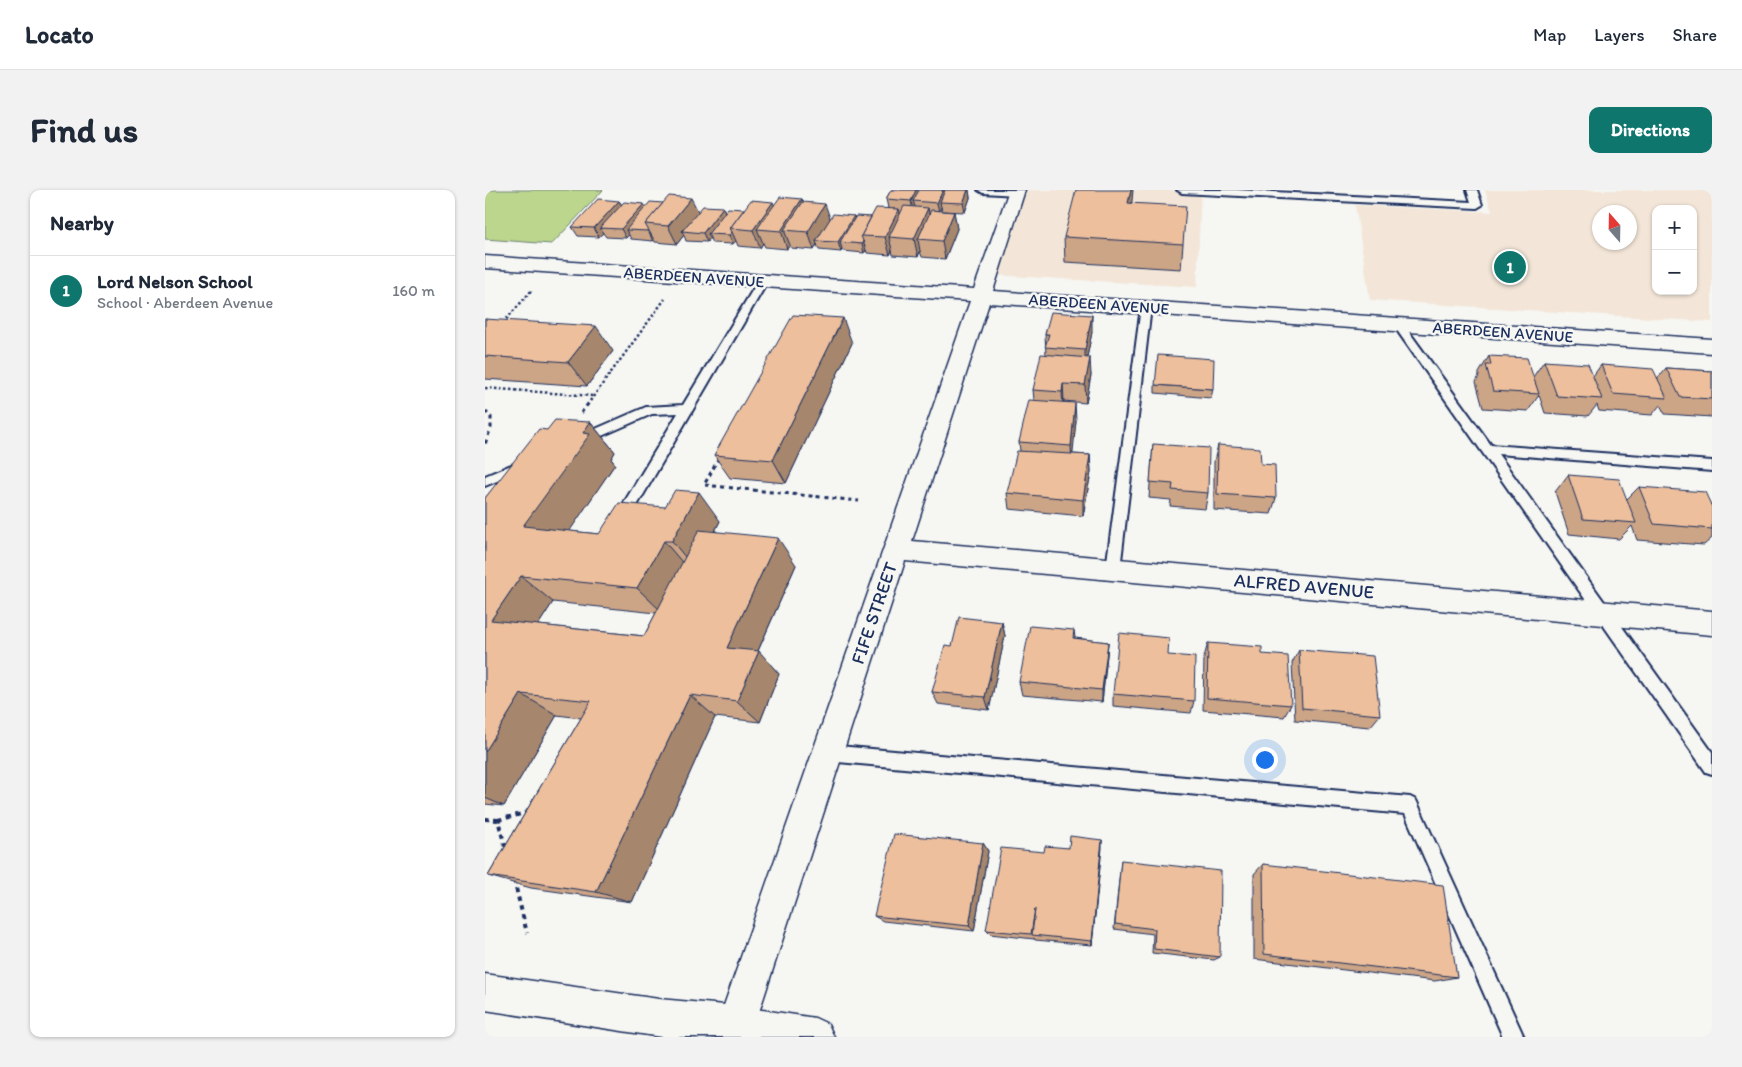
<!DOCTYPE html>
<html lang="en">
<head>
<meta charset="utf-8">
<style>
	:root { --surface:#fff; --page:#f2f2f3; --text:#1f2937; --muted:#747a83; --line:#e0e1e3; --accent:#0f766e }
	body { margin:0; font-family:Itim,sans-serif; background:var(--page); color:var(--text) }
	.controls { position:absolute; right:15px; top:15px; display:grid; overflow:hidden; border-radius:10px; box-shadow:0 1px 4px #0004 }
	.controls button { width:45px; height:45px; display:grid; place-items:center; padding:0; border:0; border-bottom:1px solid var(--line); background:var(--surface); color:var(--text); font:25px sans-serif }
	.compass { position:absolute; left:1107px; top:15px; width:45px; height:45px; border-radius:50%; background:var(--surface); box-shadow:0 1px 4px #0004; rotate:340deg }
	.you { position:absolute; left:779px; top:569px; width:18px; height:18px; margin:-12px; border:4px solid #fff; border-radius:50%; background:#1a73e8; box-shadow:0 0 0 8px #1a73e833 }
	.badge { display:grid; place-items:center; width:32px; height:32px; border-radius:50%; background:var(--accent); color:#fff; font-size:16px; font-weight:700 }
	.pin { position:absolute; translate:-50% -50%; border:2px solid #fff; box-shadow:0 1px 5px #0006 }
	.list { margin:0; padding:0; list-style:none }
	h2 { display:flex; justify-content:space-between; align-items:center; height:65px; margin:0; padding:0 20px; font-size:21px }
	h2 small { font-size:16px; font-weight:400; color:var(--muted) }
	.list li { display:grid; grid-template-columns:32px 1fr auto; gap:15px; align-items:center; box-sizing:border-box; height:70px; padding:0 20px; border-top:1px solid var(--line) }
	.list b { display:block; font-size:19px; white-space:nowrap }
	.list p { margin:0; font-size:16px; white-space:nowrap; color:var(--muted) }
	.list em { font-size:16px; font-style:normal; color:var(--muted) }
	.map { position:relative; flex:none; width:1227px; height:847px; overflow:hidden; border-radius:10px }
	header { display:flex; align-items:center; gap:30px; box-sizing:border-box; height:70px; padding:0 25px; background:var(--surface); border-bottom:1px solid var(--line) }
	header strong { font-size:24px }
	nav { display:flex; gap:28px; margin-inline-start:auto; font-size:18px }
	.intro { display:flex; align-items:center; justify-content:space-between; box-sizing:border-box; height:120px; padding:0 30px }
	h1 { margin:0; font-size:35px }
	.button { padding:12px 22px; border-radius:10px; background:var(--accent); color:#fff; font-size:18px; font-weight:700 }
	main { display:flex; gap:30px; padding:0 30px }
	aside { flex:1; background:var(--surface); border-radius:10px; box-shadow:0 1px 4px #0004 }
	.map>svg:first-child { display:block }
	.built { fill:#f3e6d8; fill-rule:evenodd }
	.green { fill:#bcd68d; stroke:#6c8276 }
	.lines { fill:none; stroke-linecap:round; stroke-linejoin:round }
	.lane-casing { stroke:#1b2f5e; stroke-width:4 }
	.street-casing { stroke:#1b2f5e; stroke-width:3 }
	.secondary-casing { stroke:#1b2f5e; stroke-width:3 }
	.path-far2 { stroke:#1b2f5e; stroke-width:2.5; stroke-dasharray:2.5 2.5; stroke-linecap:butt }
	.path-far1 { stroke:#1b2f5e; stroke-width:3; stroke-dasharray:4 4; stroke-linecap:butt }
	.path { stroke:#1b2f5e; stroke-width:4; stroke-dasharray:4.5 4.5; stroke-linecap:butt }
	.lane { fill:#f6f6f2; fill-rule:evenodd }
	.street { fill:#f6f6f2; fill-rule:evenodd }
	.secondary { fill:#f6f6f2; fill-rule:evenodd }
	.wall { fill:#cca486; stroke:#1b2f5e; fill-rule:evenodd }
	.shaded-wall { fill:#a6866d; stroke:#1b2f5e }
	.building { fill:#edbf9c; stroke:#1b2f5e }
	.labels { text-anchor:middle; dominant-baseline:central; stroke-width:5; stroke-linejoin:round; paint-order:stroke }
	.far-street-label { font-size:16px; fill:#1b2f5e; stroke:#f6f6f2 }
	.street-label { font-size:19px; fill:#1b2f5e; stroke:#f6f6f2 }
</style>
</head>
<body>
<header>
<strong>Locato</strong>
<nav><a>Map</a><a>Layers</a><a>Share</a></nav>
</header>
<div class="intro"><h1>Find us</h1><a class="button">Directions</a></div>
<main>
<aside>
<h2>Nearby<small></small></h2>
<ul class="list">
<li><span class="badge">1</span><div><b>Lord Nelson School</b><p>School · Aberdeen Avenue</p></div><em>160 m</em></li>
</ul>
</aside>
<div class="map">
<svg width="1227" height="847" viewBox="0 0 1227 847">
	<rect width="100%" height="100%" fill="#f6f6f2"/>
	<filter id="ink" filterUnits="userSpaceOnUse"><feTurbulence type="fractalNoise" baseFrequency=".02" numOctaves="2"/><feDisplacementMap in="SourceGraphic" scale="10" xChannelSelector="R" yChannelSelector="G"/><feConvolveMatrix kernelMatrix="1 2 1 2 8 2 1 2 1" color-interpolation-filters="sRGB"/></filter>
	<g filter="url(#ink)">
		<g class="built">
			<polygon points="536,0 716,0 712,97 508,85"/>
			<path d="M1000,0h227v132l-342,-22 -15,-95 137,7zM1171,19h37v82h-37zM1114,22h30v30h-30z"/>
		</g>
		<polygon class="green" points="4,0 118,0 67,54 0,49 0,3"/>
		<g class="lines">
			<g class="lane-casing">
				<g id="lane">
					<polygon points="493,0 534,0 536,2 531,5 498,3"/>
					<polygon points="692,0 752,0 986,12 982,0 992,0 997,15 992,18 697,3"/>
					<polygon points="278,88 283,91 150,319 140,319 138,315 140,311 193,223 167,224 96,255 92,253 90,250 92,247 161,217 198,215 273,91"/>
					<polygon points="661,114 666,117 635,379 633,383 623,383 621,379 656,117"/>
					<polygon points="913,131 917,132 1006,255 1227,271 1227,281 1013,264 1227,562 1227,584 1221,582 909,136 909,132"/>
					<polygon points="38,270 44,275 43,278 0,296 0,286"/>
					<polygon points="342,555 925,607 931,610 1039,847 1018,847 920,624 342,571 336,569 334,563 336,557"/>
				</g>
			</g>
			<g class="street-casing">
				<polygon id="street" points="524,0 540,0 508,101 1227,149 1227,163 504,113 427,351 1227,421 1227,445 420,371 266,847 228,847 485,111 0,78 0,66 489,99"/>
			</g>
			<g class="secondary-casing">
				<polygon id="secondary" points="0,784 174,809 251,816 330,828 343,834 349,847 176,847 0,820"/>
			</g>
			<g class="path-far2">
				<polyline points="18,133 47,100"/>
				<polyline points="0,198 108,206"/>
				<polyline points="105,211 180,109"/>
			</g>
			<g class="path-far1">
				<polyline points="0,221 6,227 6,238 0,254"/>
				<polyline points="96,223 106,210"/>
				<polyline points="234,268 219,295 374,311"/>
			</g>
			<g class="path">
				<polyline points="0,629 13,630 21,660"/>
				<polyline points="13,630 44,622"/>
				<polyline points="29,690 42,743"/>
			</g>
			<use href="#lane" class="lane"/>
			<use href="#street" class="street"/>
			<use href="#secondary" class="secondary"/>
		</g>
		<g class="wall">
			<polygon points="406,0 433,0 434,1 434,0 459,0 459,2 460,0 484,0 485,8 480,22 457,21 456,17 454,21 469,22 472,39 460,69 437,67 435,61 433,67 408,65 407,60 405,65 382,63 381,60 379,63 358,61 357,59 356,62 334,60 332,54 329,60 306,58 305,55 302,59 280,57 278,53 275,58 253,56 251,51 248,54 227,53 225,48 222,52 201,51 199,45 192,54 170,52 169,50 168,51 146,49 144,45 141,48 121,47 118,43 114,47 93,46 87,37 134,11 137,15 213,22 238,17 240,22 289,15 317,9 318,12 345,29 369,26 369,28 386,27 403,18 401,9"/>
			<polygon points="647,13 698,54 696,79 580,72 579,47"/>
			<polygon points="0,129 128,161 102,196 0,189"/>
			<polygon points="607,142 602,167 606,185 601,213 579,211 579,212 591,230 587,264 605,265 606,282 598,326 524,319 522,303 535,261 534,252 549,210 548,200 561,165 560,144"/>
			<polygon points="367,153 301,293 245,288 229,265"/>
			<polygon points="1004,166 1048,187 1059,171 1108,186 1116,175 1173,188 1181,178 1227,181 1227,227 1180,224 1175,215 1167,225 1114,221 1112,215 1103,226 1060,223 1054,205 1043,221 998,218 991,192 994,186 994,183"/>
			<polygon points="670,195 728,199 726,208 670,203"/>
			<path d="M105,232l25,30 -4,7 4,5 -46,67 30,3 121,-13 -5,10 81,34 -38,86 21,23 -19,48 -45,-5 -83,185 -101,-14 -43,-12 93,-158 -24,-3 -53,91 -19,-2v-306l62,-68zM68,412l103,11 -12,23 -106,-11z"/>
			<polygon points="668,254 723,303 720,319 685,316 686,310 664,308"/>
			<polygon points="733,255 776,274 791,308 786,324 729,320 729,271"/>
			<polygon points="1083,285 1141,310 1154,297 1226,314 1227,314 1227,348 1219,355 1152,350 1147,336 1134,349 1084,344 1070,302"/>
			<polygon points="517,432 520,446 504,520 453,514 447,502 467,456"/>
			<polygon points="589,440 590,448 623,452 622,465 617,512 537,505 534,492"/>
			<polygon points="723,453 777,464 806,515 799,527 718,520 719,467"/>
			<polygon points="814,460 895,525 885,537 810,530 807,473"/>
			<polygon points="683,465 709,511 706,523 628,516 628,504"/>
			<polygon points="617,650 607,755 550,750 549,748 549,749 505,744 501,740 559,662 584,658"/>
			<polygon points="498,653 503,661 489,741 398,731 389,726"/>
			<polygon points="636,670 735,767 729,770 667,763 668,744 629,739"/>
			<polygon points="778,674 972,787 950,791 769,769 769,684"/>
		</g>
		<g class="shaded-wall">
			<polygon points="431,0 433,0 435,6 428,11 430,16 428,20 426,11"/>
			<polygon points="458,0 459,0 460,8 455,12 456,17 454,22 452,13"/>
			<polygon points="483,0 484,0 485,8 480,22 478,13"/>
			<polygon points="646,0 648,0 647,11 643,38 643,13"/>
			<polygon points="206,8 215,25 197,41 199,45 192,54 183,36"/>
			<polygon points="317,9 323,26 299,40 305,55 302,59 296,41"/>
			<polygon points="134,11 140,20 115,38 118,43 114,47 109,38"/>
			<polygon points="288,12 295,29 272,39 278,53 275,58 268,40"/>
			<polygon points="159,14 164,23 141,40 144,45 141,48 136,39"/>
			<polygon points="340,14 346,31 331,51 332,54 329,60 323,42"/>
			<polygon points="238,17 242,27 223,44 225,48 222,52 218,43"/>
			<polygon points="443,18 446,35 433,49 435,61 433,67 429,49"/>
			<polygon points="414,19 418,37 404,47 407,60 405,65 400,47"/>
			<polygon points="469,22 472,39 460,69 457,51"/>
			<polygon points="369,26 371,35 355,52 357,59 356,62 353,52"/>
			<polygon points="163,41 164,41 169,50 168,51"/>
			<polygon points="247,42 251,51 248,54 244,45"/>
			<polygon points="378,51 381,60 379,63 377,54"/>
			<polygon points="607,125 607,142 600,177 600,160"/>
			<polygon points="358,128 367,153 301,293 288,270"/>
			<polygon points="111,136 128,161 102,196 83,172"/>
			<polygon points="605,168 606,185 601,213 600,195"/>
			<polygon points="578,194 579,211 578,219 577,202"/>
			<polygon points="590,213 591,230 587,273 586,256"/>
			<polygon points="105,232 130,262 126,269 130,274 69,364 38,336"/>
			<polygon points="605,265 606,282 598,326 598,310"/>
			<polygon points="214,302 235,331 210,379 187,351"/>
			<polygon points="293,348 311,375 264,481 242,458"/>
			<polygon points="179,351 202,378 178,423 152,398"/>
			<polygon points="36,386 68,412 41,454 6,430"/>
			<polygon points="517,432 520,446 504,520 500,507"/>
			<polygon points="623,452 622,465 617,512 617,500"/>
			<polygon points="274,461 294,484 275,532 252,511"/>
			<polygon points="36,504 72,525 19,616 0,608 0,562"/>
			<polygon points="205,505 230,527 147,712 111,702"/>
			<polygon points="617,650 617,658 607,755 607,751"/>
			<polygon points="498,653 503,661 489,741 484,736"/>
		</g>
		<g class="building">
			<polygon points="406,0 431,0 426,11 401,9"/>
			<polygon points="434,0 458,0 452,13 428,11"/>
			<polygon points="460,0 483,0 478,13 455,12"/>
			<polygon points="591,0 646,0 643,13 701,16 698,54 579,47"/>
			<polygon points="184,6 206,8 183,36 160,34"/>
			<polygon points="295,7 317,9 296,41 272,39"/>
			<polygon points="113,9 134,11 109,38 87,37"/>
			<polygon points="266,10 288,12 268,40 245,38"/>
			<polygon points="139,12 159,14 136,39 115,38"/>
			<polygon points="165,12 178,13 160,34 164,41 163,41 141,40"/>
			<polygon points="318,12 340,14 323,42 299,40"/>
			<polygon points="218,16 238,17 218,43 197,41"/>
			<polygon points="419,16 443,18 429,49 404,47"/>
			<polygon points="243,18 259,19 245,38 247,42 244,45 223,44"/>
			<polygon points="391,18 414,19 400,47 376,46"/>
			<polygon points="446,20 469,22 457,51 433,49"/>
			<polygon points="348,24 369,26 353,52 331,51"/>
			<polygon points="371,26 386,27 376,46 378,51 377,54 355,52"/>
			<polygon points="566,122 607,125 600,160 560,157 564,144 560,144"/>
			<polygon points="308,125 358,128 288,270 229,265"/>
			<polygon points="0,129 111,136 83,172 0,166"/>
			<polygon points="556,164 605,168 600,195 578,194 577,202 548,200"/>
			<polygon points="673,165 729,169 728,199 670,195"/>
			<polygon points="1004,166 1042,168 1054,204 1008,201 1001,175 1006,175"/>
			<polygon points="1059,171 1103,174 1117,209 1072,206"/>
			<polygon points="1116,175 1168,179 1182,208 1128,204"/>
			<polygon points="1181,178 1227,181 1227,209 1195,207"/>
			<polygon points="544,210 590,213 586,256 534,252"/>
			<polygon points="70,230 105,232 98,243 105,244 38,336 114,344 134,313 180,317 190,300 214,302 187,351 179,351 152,398 36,386 6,430 159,446 214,340 293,348 242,458 274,461 252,511 205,505 111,702 3,686 106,511 36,504 0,562 0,308 54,239 62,240"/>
			<polygon points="668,254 724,258 723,303 687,300 688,294 665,292"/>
			<polygon points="733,255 775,258 776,274 790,275 791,308 732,304"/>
			<polygon points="532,261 605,265 598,310 522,303"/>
			<polygon points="1083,285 1134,289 1151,333 1098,329"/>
			<polygon points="1154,297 1220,302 1227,317 1227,339 1169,334"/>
			<polygon points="474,427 517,432 500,507 447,502 460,455 467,456"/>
			<polygon points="545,436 589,440 588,448 623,452 617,500 534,492"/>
			<polygon points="634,443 684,448 683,465 710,467 709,511 628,504"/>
			<polygon points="723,453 777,457 777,464 803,466 806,515 722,508"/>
			<polygon points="814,460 888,466 895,525 817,518"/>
			<polygon points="409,644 498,653 484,736 389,726"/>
			<polygon points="585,646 617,650 607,751 547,745 550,719 546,744 501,740 516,658 559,662 560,656 584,658"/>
			<polygon points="636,670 736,681 735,767 669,759 670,739 630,734"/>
			<polygon points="778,674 958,695 972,787 779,764"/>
		</g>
	</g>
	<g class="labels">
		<g class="far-street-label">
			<text transform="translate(209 87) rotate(4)">ABERDEEN AVENUE</text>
			<text transform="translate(614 114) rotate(4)">ABERDEEN AVENUE</text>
			<text transform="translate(1018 142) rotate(4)">ABERDEEN AVENUE</text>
		</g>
		<g class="street-label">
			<text transform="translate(819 396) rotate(5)">ALFRED AVENUE</text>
			<text transform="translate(389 423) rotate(-71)">FIFE STREET</text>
		</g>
	</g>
</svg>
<div class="controls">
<button>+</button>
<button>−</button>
</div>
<svg class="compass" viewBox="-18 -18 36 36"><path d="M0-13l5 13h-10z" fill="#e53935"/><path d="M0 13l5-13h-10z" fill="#747a83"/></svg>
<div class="you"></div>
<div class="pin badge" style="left:1025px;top:77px">1</div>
</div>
</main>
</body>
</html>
